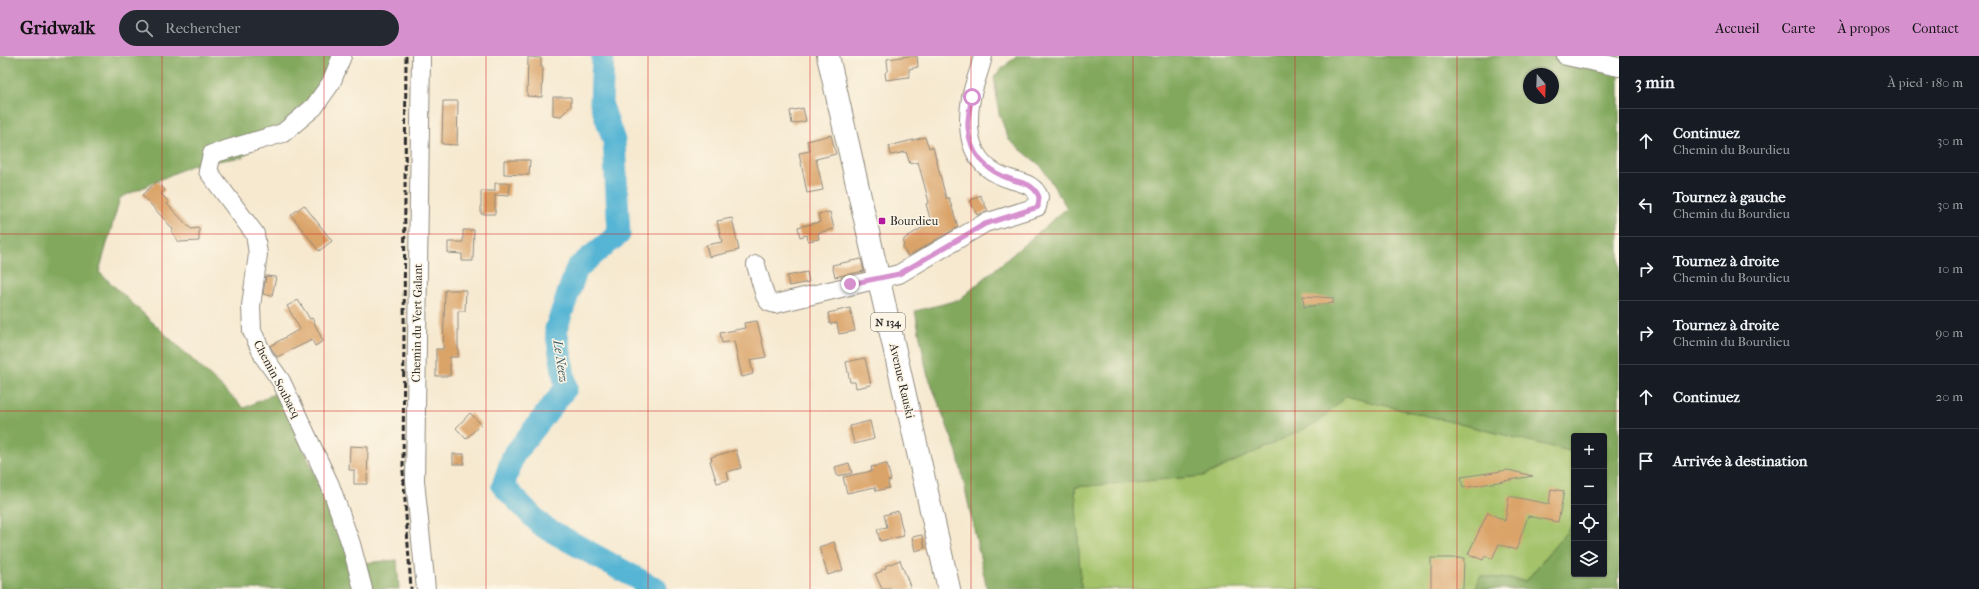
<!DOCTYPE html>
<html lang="fr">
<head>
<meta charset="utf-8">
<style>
	:root { --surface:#171b24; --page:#242831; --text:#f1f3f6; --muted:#9ea1a6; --line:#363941; --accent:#d690ce }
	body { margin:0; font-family:"IM FELL French Canon",serif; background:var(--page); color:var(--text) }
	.controls { position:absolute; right:12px; bottom:12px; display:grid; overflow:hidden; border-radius:4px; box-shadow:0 1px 3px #0004 }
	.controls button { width:36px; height:36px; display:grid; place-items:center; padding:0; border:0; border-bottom:1px solid var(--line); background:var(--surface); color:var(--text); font:20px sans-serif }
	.compass { position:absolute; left:1523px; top:12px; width:36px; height:36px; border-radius:50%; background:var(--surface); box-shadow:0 1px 3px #0004; rotate:161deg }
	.stop { position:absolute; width:12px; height:12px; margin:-9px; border:3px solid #d690ce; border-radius:50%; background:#fff }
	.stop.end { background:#d690ce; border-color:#fff; box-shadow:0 1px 4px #0008 }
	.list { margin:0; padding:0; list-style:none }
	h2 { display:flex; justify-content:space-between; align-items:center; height:52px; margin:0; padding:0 16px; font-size:17px }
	h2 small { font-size:13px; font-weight:400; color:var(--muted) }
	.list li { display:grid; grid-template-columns:26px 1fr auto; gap:12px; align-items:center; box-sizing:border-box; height:64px; padding:0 16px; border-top:1px solid var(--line) }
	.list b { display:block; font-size:15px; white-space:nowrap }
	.list p { margin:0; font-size:13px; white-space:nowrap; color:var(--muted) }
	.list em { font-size:13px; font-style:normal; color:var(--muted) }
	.icon { flex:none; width:22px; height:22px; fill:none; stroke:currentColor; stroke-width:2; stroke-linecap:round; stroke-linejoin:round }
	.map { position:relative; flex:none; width:1619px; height:533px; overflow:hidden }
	header { display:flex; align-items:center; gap:24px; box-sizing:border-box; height:56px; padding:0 20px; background:var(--accent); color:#111 }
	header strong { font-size:19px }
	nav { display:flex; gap:22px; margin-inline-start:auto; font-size:14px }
	.search { width:280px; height:36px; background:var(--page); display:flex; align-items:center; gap:10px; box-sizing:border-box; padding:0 14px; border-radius:22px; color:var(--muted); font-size:15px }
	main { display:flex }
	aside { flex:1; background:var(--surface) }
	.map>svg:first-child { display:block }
	.green { fill:#a3c269; stroke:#67764a }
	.forest { fill:#82a85d; stroke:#566a44; fill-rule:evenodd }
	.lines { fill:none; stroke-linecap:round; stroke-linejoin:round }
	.river { stroke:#56b5d4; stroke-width:23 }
	.building { fill:#daa367 }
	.minor-casing { stroke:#908a7e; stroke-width:20 }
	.major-casing { stroke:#908a7e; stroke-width:24 }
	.minor { stroke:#fff; stroke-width:18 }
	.major { stroke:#fff; stroke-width:22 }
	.rail { stroke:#2b2b2b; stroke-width:3; stroke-dasharray:6 3; stroke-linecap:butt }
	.route { stroke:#d690ce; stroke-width:5 }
	.grid { fill:none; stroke:#d62828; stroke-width:1; stroke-opacity:0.55 }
	.poi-dot { fill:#b5179e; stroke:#fcf5e5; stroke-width:1.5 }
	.labels { text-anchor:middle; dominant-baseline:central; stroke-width:3; stroke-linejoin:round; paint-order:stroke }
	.shield { fill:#fcf5e5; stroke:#6a6863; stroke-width:1 }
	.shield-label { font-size:11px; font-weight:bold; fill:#2b2b2b }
	.poi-label { font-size:12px; fill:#2b2b2b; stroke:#fcf5e5; text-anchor:start }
	.street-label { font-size:12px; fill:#2b2b2b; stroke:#fcf5e5 }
	.water-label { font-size:13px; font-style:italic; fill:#3a5b66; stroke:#fcf5e5 }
</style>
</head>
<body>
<header>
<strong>Gridwalk</strong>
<div class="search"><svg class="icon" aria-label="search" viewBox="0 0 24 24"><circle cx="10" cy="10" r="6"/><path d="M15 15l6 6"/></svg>Rechercher</div>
<nav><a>Accueil</a><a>Carte</a><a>À propos</a><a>Contact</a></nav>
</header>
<main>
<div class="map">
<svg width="1619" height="533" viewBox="0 0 1619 533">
	<rect width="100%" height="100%" fill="#fcf5e5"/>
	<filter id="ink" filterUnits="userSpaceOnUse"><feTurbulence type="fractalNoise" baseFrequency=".025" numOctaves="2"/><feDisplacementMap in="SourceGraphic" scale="8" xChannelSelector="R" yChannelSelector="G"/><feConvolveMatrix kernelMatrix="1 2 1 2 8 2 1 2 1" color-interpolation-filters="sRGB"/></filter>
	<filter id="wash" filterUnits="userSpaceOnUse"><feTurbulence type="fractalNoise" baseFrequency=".012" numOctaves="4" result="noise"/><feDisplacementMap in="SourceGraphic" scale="16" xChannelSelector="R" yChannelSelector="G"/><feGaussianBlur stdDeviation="0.9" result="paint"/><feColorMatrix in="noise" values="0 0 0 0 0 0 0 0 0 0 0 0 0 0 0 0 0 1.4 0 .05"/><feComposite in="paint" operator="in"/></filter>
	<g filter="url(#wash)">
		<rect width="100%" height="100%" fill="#f6e9d0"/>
		<polygon class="green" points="1346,340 1574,396 1574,467 1526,525 1481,520 1476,533 1081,533 1075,431 1203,420 1317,367"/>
		<g class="forest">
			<polygon points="0,0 332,0 321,28 301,52 243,101 192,109 120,142 99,216 244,352 280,335 352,508 397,504 399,533 0,533"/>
			<path d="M1016,0h603v522h-2l2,11h-143l4,-13 46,5 48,-58v51h30v-138h-30v16l-228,-56 -29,27 -114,53 -128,11 6,102h-94l-30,-137 -30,-79 -12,-62 44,-11 108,-92 -26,-42 -32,-26 -10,-26 -5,-38zM1529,18h24v24h-24z"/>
		</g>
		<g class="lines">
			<polyline class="river" points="603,0 601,47 614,85 619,178 577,212 556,273 566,332 513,400 503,430 542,470 656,533"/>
		</g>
		<g id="blocks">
			<g class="building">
				<polygon points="909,0 917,0 918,11 909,13 909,21 886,24 885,17 888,14 887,3"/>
				<polygon points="528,1 541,2 541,11 543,11 542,41 527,40"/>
				<polygon points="553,41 571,41 571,50 561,60 553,59"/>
				<polygon points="443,45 458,45 457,89 442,88"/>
				<polygon points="803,52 806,65 792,68 790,55"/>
				<polygon points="831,79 836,98 816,103 823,134 807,137 799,97 810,95 807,85"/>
				<polygon points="925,81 929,92 933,91 946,142 949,142 958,171 908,200 903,192 904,183 931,166 926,148 929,146 918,106 910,108 906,96 891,99 889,90"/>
				<polygon points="504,104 530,104 529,119 504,118"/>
				<polygon points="157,125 165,134 161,138 169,146 167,148 191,173 199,172 199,185 179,186 171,175 173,173 142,139"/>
				<polygon points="495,127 510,127 509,140 495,139 495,158 481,158 481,135 495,135"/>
				<polygon points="980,139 988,155 977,159 970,145"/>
				<polygon points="304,149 332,185 319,195 291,159"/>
				<polygon points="830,156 834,173 818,177 819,183 808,185 807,179 800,181 798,171 820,166 818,158"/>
				<polygon points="732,162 739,194 709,201 706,189 722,186 717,165"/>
				<polygon points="463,174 474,174 473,205 462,205 462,198 448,197 448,186 463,186"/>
				<polygon points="861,203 864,215 835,221 832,209"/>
				<polygon points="807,216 809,226 789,230 787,220"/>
				<polygon points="266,220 276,221 272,240 263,238"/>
				<polygon points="445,234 466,234 465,255 458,255 458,301 450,301 450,320 436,320 436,293 443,293"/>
				<polygon points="1303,240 1333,242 1333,247 1304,251"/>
				<polygon points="298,244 310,263 312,262 323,285 315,290 312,284 277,301 270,290 300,273 287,250"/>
				<polygon points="850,252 855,275 839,278 837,267 830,268 828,257"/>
				<polygon points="757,265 766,301 750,304 753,318 742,321 734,285 722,287 720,277 745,272 744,267"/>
				<polygon points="865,302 871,329 856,332 855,326 850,326 846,306"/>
				<polygon points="470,357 481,368 466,383 456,372"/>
				<polygon points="870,365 874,383 854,388 850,370"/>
				<polygon points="350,390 368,391 367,428 354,428 354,414 349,414"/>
				<polygon points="736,394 741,412 727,416 729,424 717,427 710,405 712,404 711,401"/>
				<rect x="453" y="398" width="11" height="10"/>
				<polygon points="849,407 852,417 837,420 835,411"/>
				<polygon points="887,408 891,424 888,425 889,432 876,435 875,431 847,437 843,421 872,415 871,411"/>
				<polygon points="1508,414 1533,420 1463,432 1461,421"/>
				<polygon points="1551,433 1564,435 1558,466 1528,460 1516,494 1499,488 1492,503 1485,500 1483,504 1468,498 1488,456 1505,465 1509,440 1549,448"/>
				<polygon points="898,455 904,480 880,485 877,473 887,471 884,459"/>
				<polygon points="922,479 925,492 915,495 912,481"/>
				<polygon points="834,486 843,514 828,519 819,491"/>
				<polygon points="1431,502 1464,502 1463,533 1431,533"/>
				<polygon points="900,504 911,533 882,533 875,518 882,515 881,514 886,512 885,510"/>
			</g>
		</g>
	</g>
	<g filter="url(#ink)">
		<use href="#blocks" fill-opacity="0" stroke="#908a7e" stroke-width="1"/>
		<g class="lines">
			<g class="minor-casing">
				<g id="minor">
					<polyline points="342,0 331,27 314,51 283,77 212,98 208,115 255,178 258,198 251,250 252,275 264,301 281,325 330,429 351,488 363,533"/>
					<polyline points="421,0 415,425 426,533"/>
					<polyline points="1566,0 1619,11"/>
					<path d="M756,209l9,31 4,6 6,2 124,-30 86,-51 52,-16 2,-10c-5,-13 -17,-14 -29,-18 -40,-12 -45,-45 -39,-81 3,-15 9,-28 12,-42"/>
				</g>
			</g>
			<g class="major-casing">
				<polyline id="major" points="828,0 949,533"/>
			</g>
			<use href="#minor" class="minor"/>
			<use href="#major" class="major"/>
			<polyline class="rail" points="406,0 403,415 411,533"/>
		</g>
	</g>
	<g class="lines" filter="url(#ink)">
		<path class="route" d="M850,228l49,-10 86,-50 53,-17 1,-10c-5,-12 -14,-14 -26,-17 -26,-8 -43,-25 -45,-52 -1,-10 2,-21 4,-31"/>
	</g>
	<path class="grid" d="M162,0v533M324,0v533M486,0v533M648,0v533M810,0v533M971,0v533M1133,0v533M1295,0v533M1457,0v533M0,178h1619M0,355h1619"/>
	<rect class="poi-dot" x="878" y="161" width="8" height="8" rx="2"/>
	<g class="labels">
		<rect class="shield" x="871" y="257" width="34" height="18" rx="3"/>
		<g class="shield-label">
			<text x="888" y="266">N 134</text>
		</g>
		<g class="poi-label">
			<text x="890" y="165">Bourdieu</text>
		</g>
		<g class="street-label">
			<text transform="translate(417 267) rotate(-89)">Chemin du Vert Galant</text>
			<text transform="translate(277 323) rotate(62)">Chemin Soubacq</text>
			<text transform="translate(902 325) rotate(77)">Avenue Rauski</text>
		</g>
		<g class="water-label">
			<text transform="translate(561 305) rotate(81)">Le Neez</text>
		</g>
	</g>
</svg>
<div class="controls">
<button>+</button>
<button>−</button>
<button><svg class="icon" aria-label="locate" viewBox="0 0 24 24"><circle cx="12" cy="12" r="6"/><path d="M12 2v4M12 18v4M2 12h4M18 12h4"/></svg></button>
<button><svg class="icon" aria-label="layers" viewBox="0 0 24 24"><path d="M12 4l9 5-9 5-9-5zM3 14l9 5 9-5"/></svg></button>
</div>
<svg class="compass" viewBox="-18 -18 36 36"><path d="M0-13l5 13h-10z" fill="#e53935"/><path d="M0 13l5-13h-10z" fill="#9ea1a6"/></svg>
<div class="stop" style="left:972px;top:41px"></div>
<div class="stop end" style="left:850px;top:228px"></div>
</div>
<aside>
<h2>3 min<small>À pied · 180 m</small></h2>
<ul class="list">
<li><svg class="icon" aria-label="ahead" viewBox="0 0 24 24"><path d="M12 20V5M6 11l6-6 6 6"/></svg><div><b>Continuez</b><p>Chemin du Bourdieu</p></div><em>30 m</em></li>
<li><svg class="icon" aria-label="left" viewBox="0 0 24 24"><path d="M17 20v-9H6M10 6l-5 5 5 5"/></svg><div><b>Tournez à gauche</b><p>Chemin du Bourdieu</p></div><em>30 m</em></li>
<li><svg class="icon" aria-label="right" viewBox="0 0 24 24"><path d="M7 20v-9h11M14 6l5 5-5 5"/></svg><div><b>Tournez à droite</b><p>Chemin du Bourdieu</p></div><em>10 m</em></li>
<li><svg class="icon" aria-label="right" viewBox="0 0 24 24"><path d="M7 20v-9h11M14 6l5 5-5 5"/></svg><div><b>Tournez à droite</b><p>Chemin du Bourdieu</p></div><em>90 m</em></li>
<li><svg class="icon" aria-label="ahead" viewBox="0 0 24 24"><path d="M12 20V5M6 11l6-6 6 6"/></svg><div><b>Continuez</b></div><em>20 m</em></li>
<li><svg class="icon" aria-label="arrive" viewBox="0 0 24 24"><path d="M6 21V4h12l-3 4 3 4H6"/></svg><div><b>Arrivée à destination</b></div></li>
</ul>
</aside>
</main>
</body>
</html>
